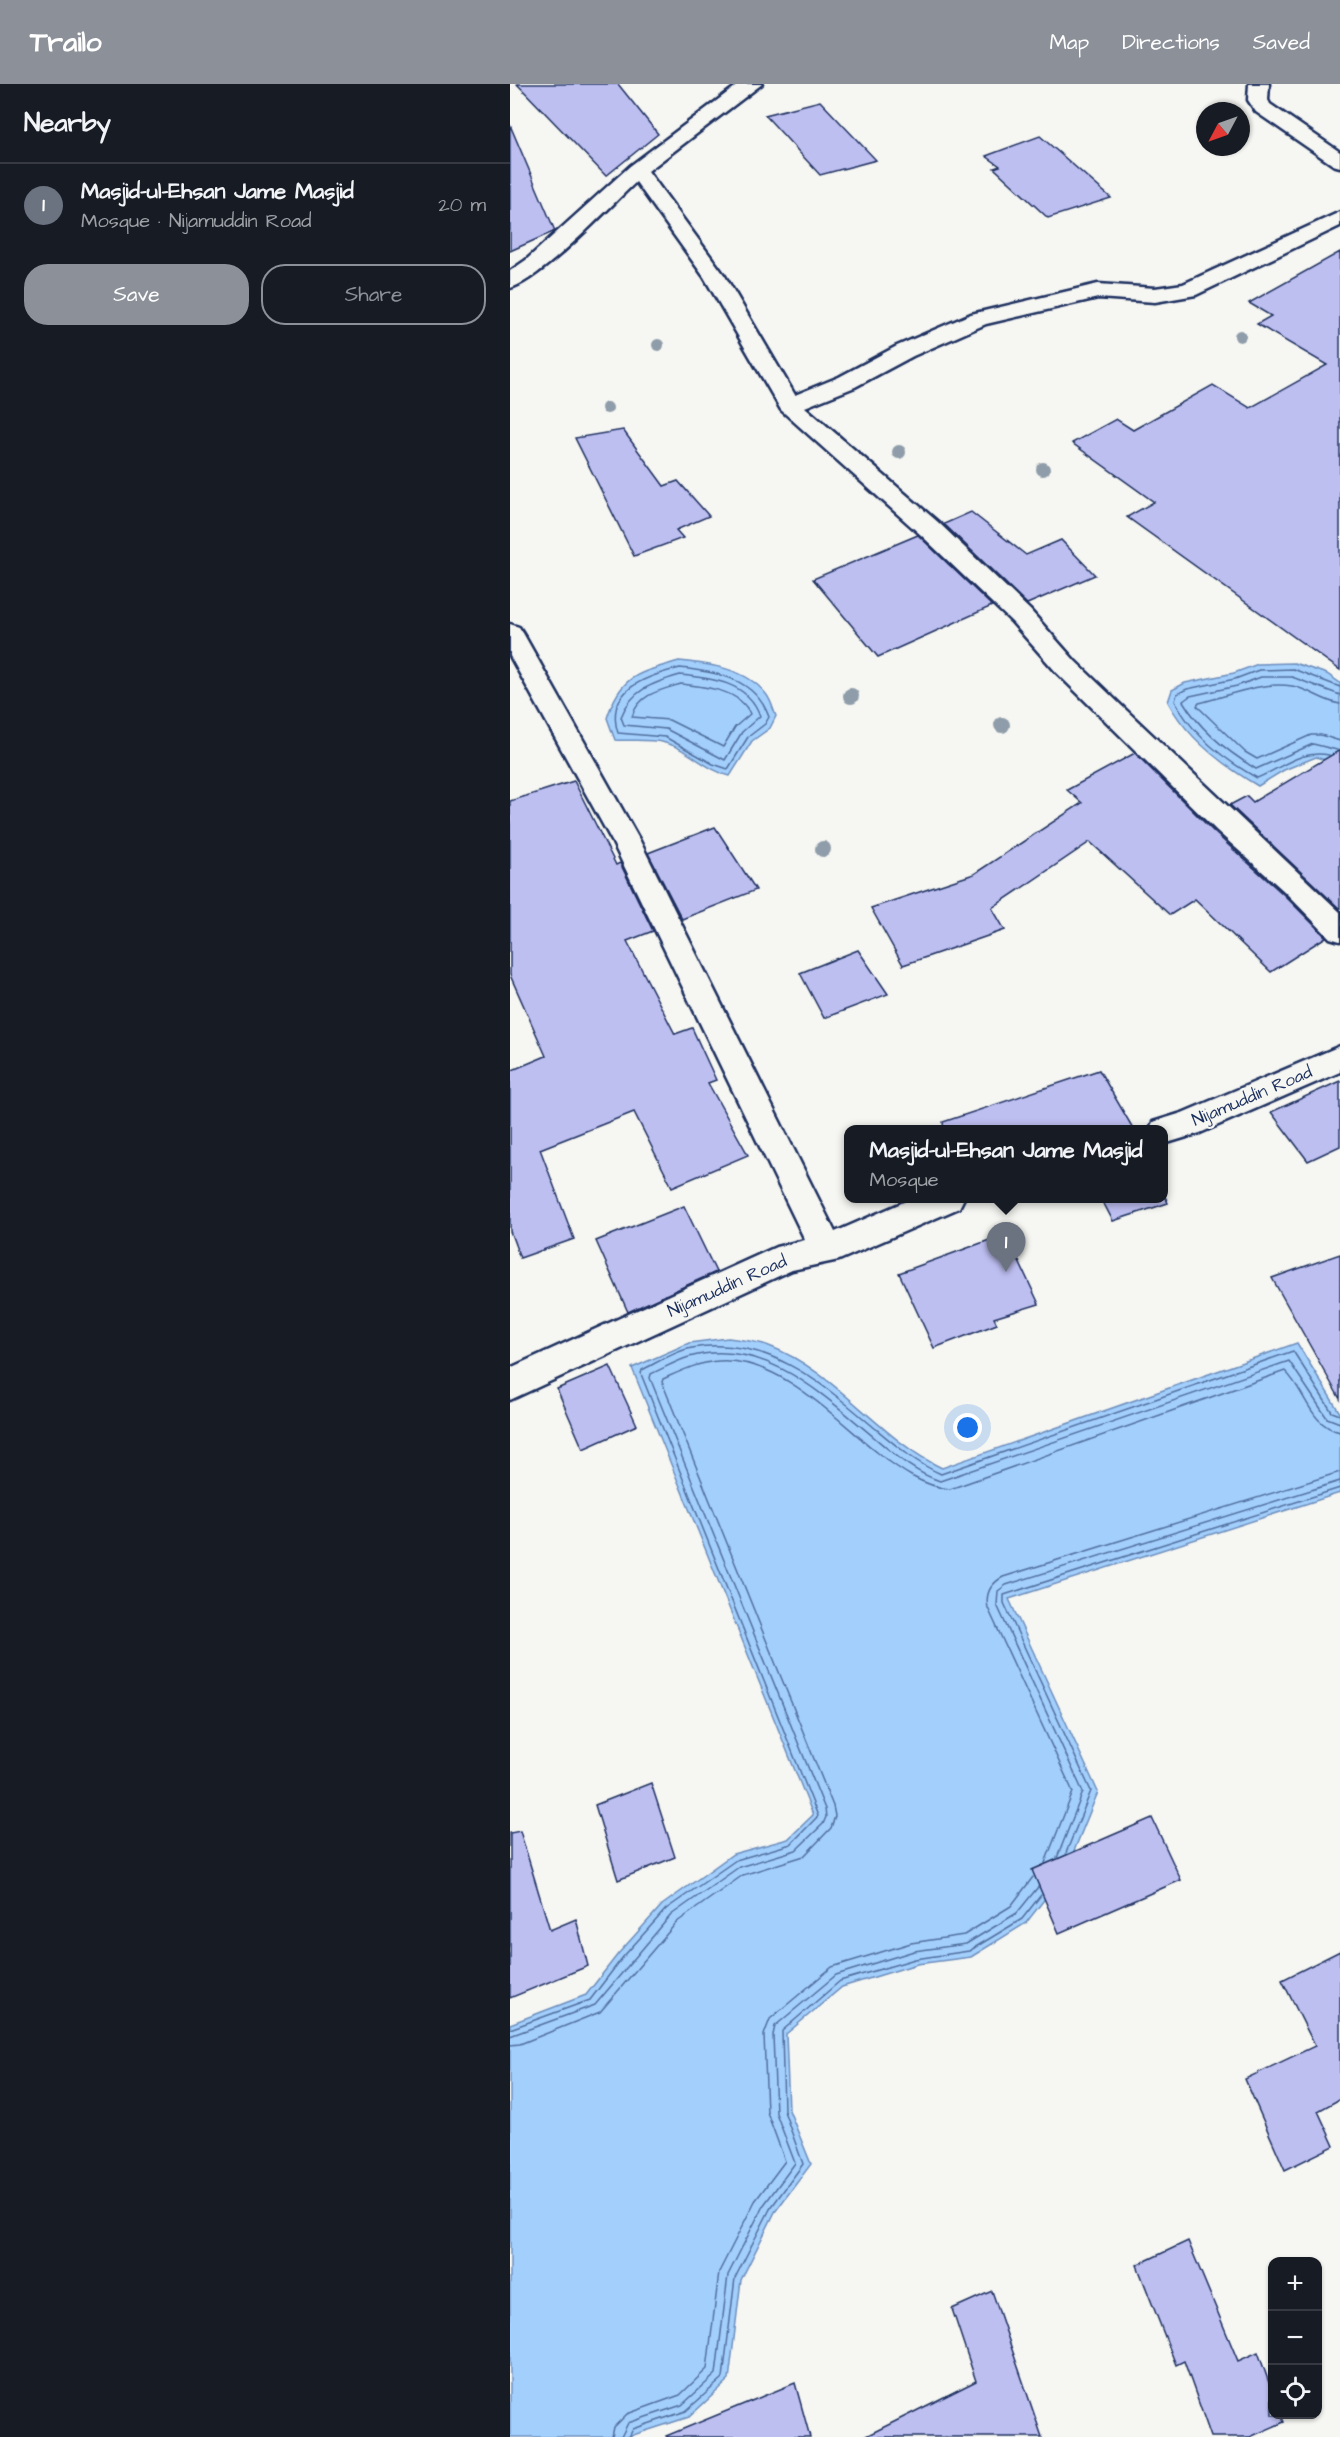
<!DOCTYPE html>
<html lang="en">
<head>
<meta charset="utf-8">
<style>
	:root { --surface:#171b24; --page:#242831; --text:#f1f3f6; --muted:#9ea1a6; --line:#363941; --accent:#8c9099 }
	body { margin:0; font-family:"Architects Daughter",sans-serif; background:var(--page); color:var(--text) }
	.controls { position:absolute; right:18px; bottom:18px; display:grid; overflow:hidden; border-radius:12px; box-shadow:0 2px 4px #0004 }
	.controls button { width:54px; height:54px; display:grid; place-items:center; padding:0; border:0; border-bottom:2px solid var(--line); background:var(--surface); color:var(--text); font:30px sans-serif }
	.compass { position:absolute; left:686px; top:18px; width:54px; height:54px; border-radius:50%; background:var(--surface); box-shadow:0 2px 4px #0004; rotate:229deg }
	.you { position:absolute; left:458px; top:1344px; width:21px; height:21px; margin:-15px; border:4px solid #fff; border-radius:50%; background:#1a73e8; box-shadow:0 0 0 9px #1a73e833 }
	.badge { display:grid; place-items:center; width:39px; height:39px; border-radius:50%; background:var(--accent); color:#fff; font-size:20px; font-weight:700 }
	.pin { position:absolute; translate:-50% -50px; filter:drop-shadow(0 2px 3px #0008) }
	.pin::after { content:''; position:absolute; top:32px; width:21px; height:18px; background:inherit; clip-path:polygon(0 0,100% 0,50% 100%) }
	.popup { position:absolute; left:334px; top:1041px; width:324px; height:78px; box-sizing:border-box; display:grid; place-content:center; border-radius:12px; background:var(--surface); filter:drop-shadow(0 2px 4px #0005); font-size:20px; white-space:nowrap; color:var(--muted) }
	.popup b { font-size:22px; color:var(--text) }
	.popup::after { content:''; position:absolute; left:50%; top:100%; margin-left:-12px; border:12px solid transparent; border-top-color:var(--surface) }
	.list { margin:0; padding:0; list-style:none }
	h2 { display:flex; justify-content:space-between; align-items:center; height:78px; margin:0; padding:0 24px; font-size:26px }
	h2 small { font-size:20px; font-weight:400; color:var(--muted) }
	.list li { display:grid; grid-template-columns:39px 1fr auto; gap:18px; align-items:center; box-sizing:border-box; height:84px; padding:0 24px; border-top:2px solid var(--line) }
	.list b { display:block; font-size:22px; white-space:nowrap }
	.list p { margin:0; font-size:20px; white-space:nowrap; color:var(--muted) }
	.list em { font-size:20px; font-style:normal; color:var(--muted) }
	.actions { display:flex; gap:12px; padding:18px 24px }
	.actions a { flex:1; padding:14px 0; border:2px solid var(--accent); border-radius:24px; text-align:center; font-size:21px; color:var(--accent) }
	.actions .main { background:var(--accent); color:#fff }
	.icon { flex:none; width:33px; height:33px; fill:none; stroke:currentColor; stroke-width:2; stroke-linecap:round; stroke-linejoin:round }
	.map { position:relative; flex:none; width:830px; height:2353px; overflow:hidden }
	header { display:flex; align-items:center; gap:36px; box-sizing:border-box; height:84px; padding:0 30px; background:var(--accent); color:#fff }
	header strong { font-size:28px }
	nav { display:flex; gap:33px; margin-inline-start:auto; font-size:21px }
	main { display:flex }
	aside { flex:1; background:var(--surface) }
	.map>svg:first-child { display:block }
	.water { fill:#a3cffd; stroke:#6d8fbd; stroke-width:1.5 }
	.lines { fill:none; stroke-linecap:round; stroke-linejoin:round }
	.shore { stroke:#516f9e; stroke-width:1.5 }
	.building { fill:#bebff1; stroke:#1b2f5e; stroke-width:1.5 }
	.street-casing { stroke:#1b2f5e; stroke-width:5 }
	.street { fill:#f6f6f2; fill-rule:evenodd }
	.tree { fill:#8e9da9 }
	.labels { text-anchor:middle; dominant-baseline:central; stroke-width:4.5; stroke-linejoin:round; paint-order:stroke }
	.street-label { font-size:18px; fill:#1b2f5e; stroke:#f6f6f2 }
</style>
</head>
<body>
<header>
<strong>Trailo</strong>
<nav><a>Map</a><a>Directions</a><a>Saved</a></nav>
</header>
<main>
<aside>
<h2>Nearby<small></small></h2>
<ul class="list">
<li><span class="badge" style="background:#6b7280">1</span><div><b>Masjid-ul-Ehsan Jame Masjid</b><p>Mosque · Nijamuddin Road</p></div><em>20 m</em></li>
</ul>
<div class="actions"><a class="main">Save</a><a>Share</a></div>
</aside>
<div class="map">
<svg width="830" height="2353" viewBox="0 0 830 2353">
	<rect width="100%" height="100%" fill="#f6f6f2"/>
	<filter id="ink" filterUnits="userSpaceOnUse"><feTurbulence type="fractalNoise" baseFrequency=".0167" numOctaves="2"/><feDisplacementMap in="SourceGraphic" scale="12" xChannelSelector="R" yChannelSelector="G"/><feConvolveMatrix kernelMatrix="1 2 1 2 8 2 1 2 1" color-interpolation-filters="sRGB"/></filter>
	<g filter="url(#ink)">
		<g class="water">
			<path d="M169,577c30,3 67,7 87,33 5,6 7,15 10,22l-6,12 -18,13 -22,35c-25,-6 -42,-28 -68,-34 -14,-3 -32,-1 -47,-2l-8,-22c14,-44 32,-45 72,-57z"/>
			<path d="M784,579l33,11 13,9v82l-24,-8 -32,13 -26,16c-34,-20 -71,-48 -90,-84l4,-12 13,-7 49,-10 24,-9z"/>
			<path d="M218,1254c13,2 29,3 41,8 67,25 109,92 173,122l355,-125 43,70v80l-331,106 89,193 -33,81 -39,50 -55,34 -54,7 -75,23 -56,47 3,76 22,54 -36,48 -34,68 -12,100 -40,37 -62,20h-117v-413l76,-29 32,-41 44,-49 71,-51 55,-15 25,-24 -181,-447 57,-25z"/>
		</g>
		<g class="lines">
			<g class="shore">
				<path d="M170,584c37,4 75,10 89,49l-4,7 -17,13 -20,32 -15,-5 -48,-27 -47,-4c-14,-43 28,-57 62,-65z"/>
				<path d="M170,591c31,3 69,7 80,41l-18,16 -17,28 -59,-31 -42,-4 -3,-8c11,-28 32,-34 59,-42z"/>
				<path d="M171,600c23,3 59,5 69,30l-15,13 -12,20 -54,-27 -37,-3c6,-23 29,-27 49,-33z"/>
				<path d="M830,620c-18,-3 -31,-15 -48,-18 -31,-5 -64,10 -93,17l-2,3 48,46 12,7 54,-24h10l19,6"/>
				<path d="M827,666l-24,-6 -57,25c-28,-17 -56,-39 -73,-68l7,-5 47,-10 24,-9h31l48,18"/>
				<path d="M819,671c-28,-6 -47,13 -72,23 -32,-18 -65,-43 -82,-77l2,-7 10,-5 48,-10 24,-9 34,-1 47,18"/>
				<polyline points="556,1769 581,1707 494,1519 494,1511 830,1404"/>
				<polyline points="547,1774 573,1708 487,1521 488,1507 496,1501 830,1397"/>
				<path d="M535,1779l28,-71 -85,-184c-3,-14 2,-24 15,-31l337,-105"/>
				<path d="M0,1945l80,-29 33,-43 43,-48 70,-49 55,-16 27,-28 -177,-442 1,-4c16,-8 33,-19 50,-22 72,-13 127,32 178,76 23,19 44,38 71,50l352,-123 39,61 8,3"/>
				<path d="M0,1952l85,-31 76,-90 68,-48 57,-17 27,-26 3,-7 -1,-8 -175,-431 1,-4c13,-6 25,-13 38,-17 74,-21 134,38 186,81 20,17 40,35 65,43l349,-120 38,57 13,5"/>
				<path d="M0,1961l10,-1 80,-32 77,-90 66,-47 61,-19 27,-28 4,-12 -2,-10 -171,-424 1,-3c18,-8 36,-17 56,-18 60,-4 116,57 159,92 22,17 44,33 72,36l335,-118c21,20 24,54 55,61"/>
				<polyline points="102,2353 104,2343 117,2330 170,2311 197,2285 209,2188 245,2117 275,2077 257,2028 254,1951 260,1935 322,1883 401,1859 454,1851 501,1822 523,1793"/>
				<polyline points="111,2353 118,2339 172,2321 206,2290 218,2191 253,2122 285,2079 266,2029 263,1951 265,1942 326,1891 404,1867 456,1860 507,1829 528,1803"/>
				<polyline points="119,2353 123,2345 176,2327 213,2294 225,2194 260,2125 293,2080 274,2027 272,1947 330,1897 405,1875 459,1867 512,1835 531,1811"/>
			</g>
		</g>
		<g class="building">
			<polygon points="7,0 108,0 148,50 96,92"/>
			<polygon points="310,17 366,76 310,91 255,31"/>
			<polygon points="0,41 45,147 0,167"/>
			<polygon points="530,52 601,114 538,134 484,84 490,82 476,72"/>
			<polygon points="830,168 830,586 617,433 644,418 562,359 606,335 623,346 703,301 740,324 817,281 747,240 761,232 739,219"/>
			<polygon points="113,346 154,402 168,397 199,432 166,446 173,454 124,472 65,354"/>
			<polygon points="461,428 516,471 551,456 585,491 517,520 434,440"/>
			<polygon points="408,451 482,522 368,573 303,495"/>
			<polygon points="830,666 830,825 720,721 737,712 743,718"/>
			<polygon points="625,669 705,749 773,810 816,853 761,888 685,815 660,831 580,758 482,824 495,846 393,881 361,824 464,790 572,719 557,706"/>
			<polygon points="64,697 106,781 110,779 143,847 117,857 165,950 182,944 206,996 198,999 238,1071 162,1103 124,1028 30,1065 64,1155 10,1174 0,1147 0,987 36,972 0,891 0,717"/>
			<polygon points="205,743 246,806 172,835 138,769"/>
			<polygon points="348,866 378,910 314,934 290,889"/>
			<polygon points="589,986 624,1046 434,1046 433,1038"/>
			<polygon points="830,997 830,1062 798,1077 761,1028"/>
			<polygon points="654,1110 658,1119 603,1137 591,1114 654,1114"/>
			<polygon points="174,1122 206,1188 118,1228 86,1157"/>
			<polygon points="496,1150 529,1220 484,1234 487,1240 424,1264 389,1189"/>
			<polygon points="830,1170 830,1315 762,1194"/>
			<polygon points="100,1282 127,1341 73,1365 47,1305"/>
			<polygon points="141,1699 165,1773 108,1796 85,1721"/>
			<polygon points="642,1734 671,1796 549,1849 522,1786"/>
			<polygon points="10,1747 40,1846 66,1835 78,1882 0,1914 0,1749"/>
			<polygon points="830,1867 830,2015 808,2027 824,2062 775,2086 735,1995 805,1962 772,1896"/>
			<polygon points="678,2157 728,2277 748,2268 762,2307 762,2331 771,2331 774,2338 740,2353 701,2353 674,2277 666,2281 627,2181"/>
			<polygon points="482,2207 532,2353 354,2353 466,2297 442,2225"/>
			<polygon points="285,2299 300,2353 157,2353 156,2352"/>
		</g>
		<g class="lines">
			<g class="street-casing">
				<g id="street">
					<path d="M229,0h23l-114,87 77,105 70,119 44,-18 58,-31 74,-32 127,-30 57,4 28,-4 157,-72v14l-144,69 -41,7 -57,-4 -112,26 -73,32 -58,31 -50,20 134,116 91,87 45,51 51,49 214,202v29l-10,-3 -45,-46 -68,-61 -160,-158 -45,-51 -91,-87 -140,-125 -77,-133 -68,-95c-27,25 -95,98 -126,106v-17l16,-11 104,-94z"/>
					<polygon points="739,0 759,0 758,16 760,20 830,68 830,83 823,81 746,28 738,16"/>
					<polygon points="0,540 9,543 13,549 130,757 325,1148 403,1114 454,1114 449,1124 329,1176 282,1186 0,1316 0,1284 266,1163 295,1156 102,757 0,572"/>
					<polygon points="830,962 830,988 690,1049 654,1060 654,1046 639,1046 643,1038 672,1029"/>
				</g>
			</g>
			<use href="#street" class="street"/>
		</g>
		<g class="tree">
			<circle cx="730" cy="252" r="6"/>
			<circle cx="148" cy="261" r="6"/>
			<circle cx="97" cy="324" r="6"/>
			<circle cx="389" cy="368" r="7"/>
			<circle cx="533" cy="385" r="7"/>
			<circle cx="341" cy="612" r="8"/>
			<circle cx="492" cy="641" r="8"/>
			<circle cx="313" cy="765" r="8"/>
		</g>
	</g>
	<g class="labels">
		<g class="street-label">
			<text transform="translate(742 1012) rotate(-23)">Nijamuddin Road</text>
			<text transform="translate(217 1202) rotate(-24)">Nijamuddin Road</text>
		</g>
	</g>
</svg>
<div class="controls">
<button>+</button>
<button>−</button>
<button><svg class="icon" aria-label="locate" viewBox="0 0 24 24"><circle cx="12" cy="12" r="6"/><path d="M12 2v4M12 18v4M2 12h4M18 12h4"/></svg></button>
</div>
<svg class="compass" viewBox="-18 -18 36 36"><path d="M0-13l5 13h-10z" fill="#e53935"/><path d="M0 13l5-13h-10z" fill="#9ea1a6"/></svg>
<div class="you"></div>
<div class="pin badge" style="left:496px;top:1188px;background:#6b7280">1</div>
<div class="popup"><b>Masjid-ul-Ehsan Jame Masjid</b>Mosque</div>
</div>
</main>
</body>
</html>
